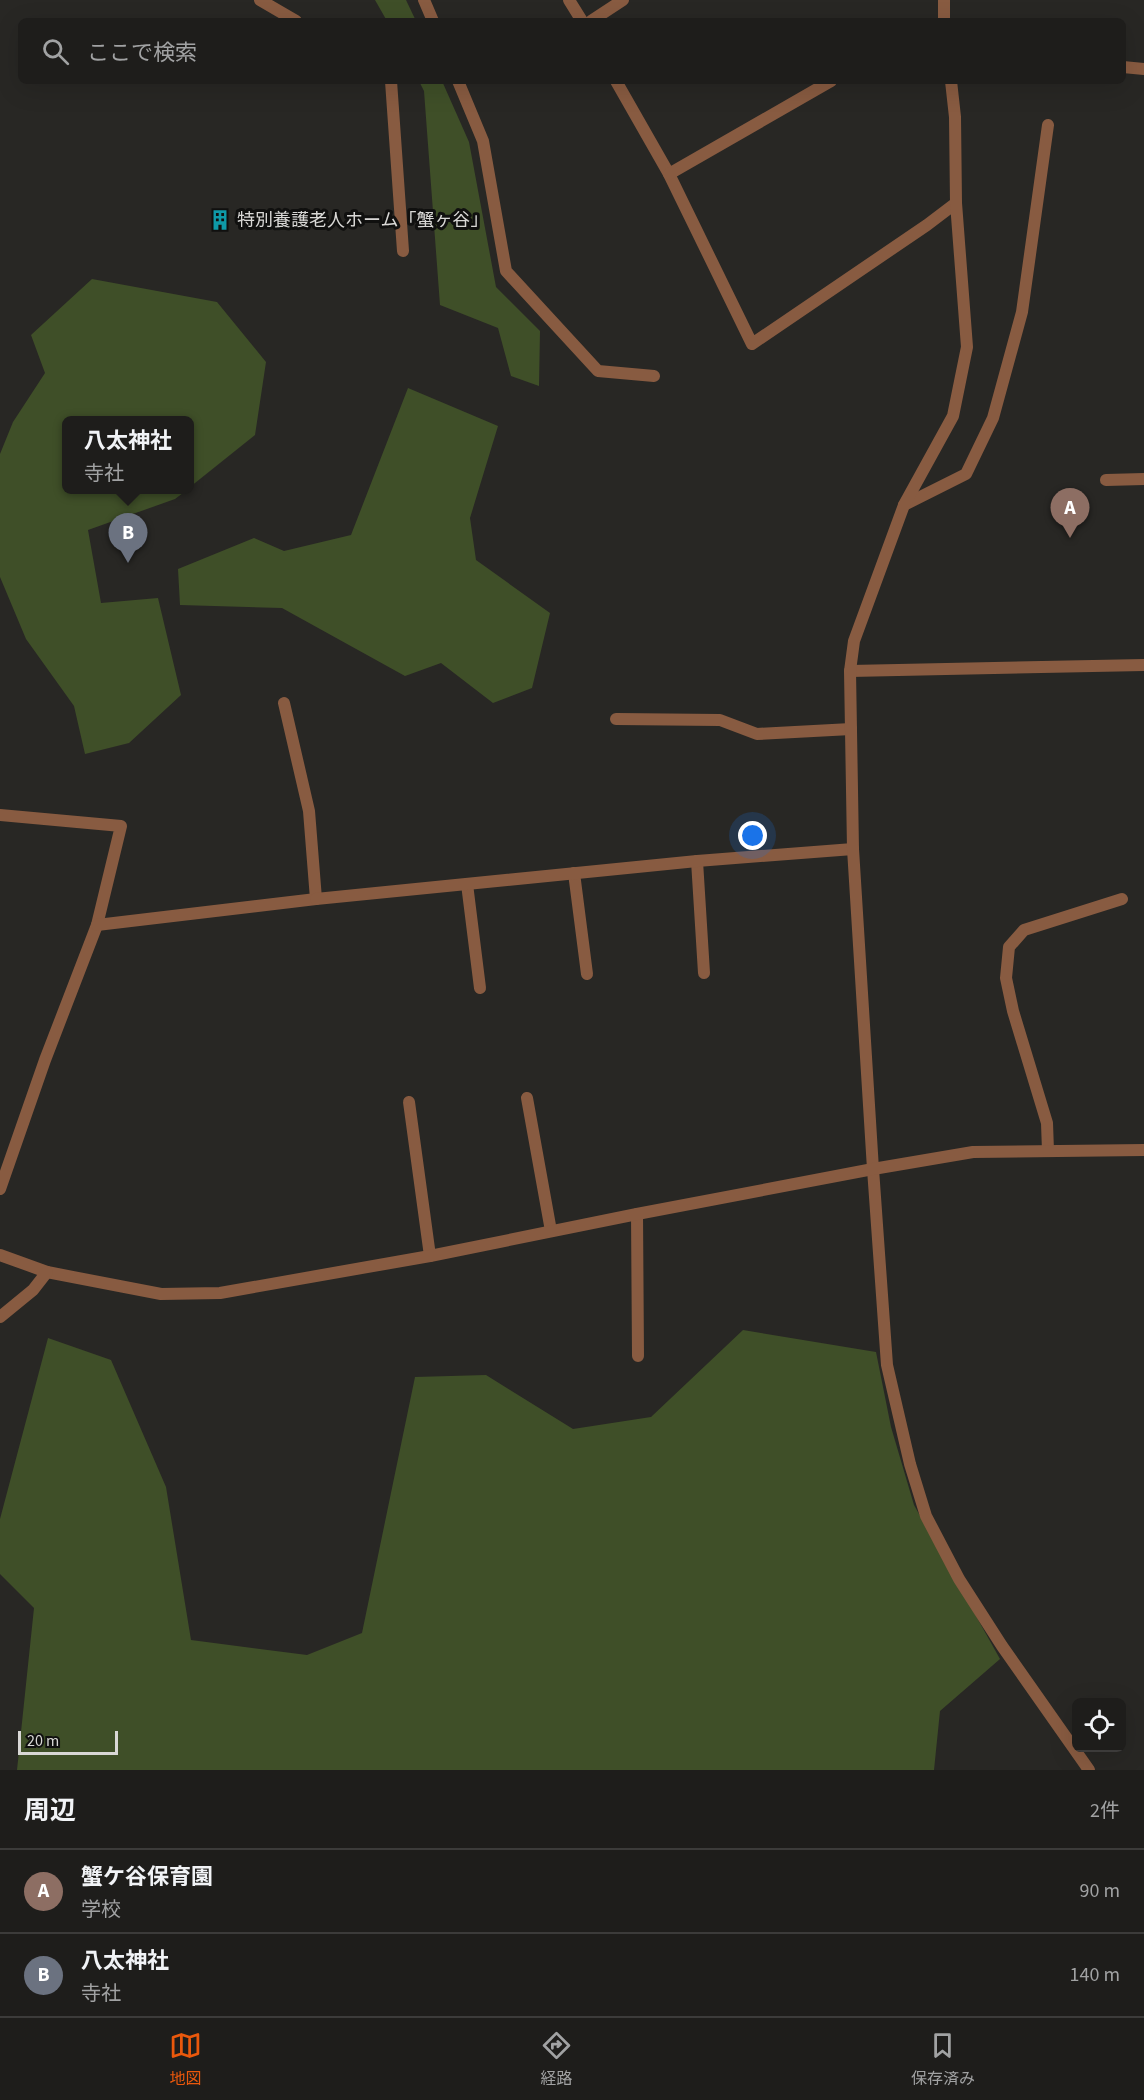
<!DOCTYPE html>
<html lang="ja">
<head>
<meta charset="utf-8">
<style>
	:root { --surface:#1e1d1b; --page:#2b2a28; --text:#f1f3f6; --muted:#a1a2a3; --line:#3c3b3a; --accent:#ea580c }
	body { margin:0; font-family:"Source Sans 3","Noto Sans JP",sans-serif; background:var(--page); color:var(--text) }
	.controls { position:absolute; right:18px; bottom:18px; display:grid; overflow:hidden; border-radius:9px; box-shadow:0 6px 24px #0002 }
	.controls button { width:54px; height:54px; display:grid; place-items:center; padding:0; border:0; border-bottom:2px solid var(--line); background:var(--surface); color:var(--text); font:30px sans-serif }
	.scale { position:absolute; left:18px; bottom:15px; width:100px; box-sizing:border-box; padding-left:6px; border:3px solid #d9d8d6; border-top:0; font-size:16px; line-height:21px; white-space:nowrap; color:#d9d8d6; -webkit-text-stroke:4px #10100f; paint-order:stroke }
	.you { position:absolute; left:753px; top:836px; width:21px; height:21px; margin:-15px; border:4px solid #fff; border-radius:50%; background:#1a73e8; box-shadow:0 0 0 9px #1a73e833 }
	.badge { display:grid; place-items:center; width:39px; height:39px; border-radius:50%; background:var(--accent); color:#fff; font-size:20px; font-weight:700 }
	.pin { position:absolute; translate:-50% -50px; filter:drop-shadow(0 2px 3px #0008) }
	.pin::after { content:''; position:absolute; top:32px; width:21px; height:18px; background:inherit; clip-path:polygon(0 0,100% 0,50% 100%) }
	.popup { position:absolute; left:62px; top:416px; width:132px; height:78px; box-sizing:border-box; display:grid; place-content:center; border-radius:9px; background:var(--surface); filter:drop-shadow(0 2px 4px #0005); font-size:20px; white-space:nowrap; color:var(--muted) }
	.popup b { font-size:22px; color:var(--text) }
	.popup::after { content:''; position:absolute; left:50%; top:100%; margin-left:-12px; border:12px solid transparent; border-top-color:var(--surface) }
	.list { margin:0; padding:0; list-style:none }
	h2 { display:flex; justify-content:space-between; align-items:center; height:78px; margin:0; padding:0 24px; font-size:26px }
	h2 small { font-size:20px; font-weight:400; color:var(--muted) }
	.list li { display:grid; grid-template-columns:39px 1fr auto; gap:18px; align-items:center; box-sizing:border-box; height:84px; padding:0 24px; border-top:2px solid var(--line) }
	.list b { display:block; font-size:22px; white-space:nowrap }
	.list p { margin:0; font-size:20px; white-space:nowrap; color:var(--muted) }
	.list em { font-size:20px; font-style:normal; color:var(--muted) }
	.icon { flex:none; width:33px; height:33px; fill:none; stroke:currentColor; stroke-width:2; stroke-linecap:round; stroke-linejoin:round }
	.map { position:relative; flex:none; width:1144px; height:1770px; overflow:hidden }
	.search { position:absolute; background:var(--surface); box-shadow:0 6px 24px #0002; left:18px; right:18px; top:18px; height:66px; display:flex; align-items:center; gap:15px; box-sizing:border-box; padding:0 21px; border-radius:9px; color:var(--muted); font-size:22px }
	.sheet { height:246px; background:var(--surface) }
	nav { display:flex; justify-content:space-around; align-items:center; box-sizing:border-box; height:84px; border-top:2px solid var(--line); background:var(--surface); font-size:16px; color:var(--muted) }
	nav a { display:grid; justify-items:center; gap:3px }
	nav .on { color:var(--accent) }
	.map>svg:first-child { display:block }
	.green { fill:#3f4f28 }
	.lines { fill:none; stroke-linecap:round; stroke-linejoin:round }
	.service { stroke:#885b41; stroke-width:12 }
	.minor { stroke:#885b41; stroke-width:12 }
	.labels { text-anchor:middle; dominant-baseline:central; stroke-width:6; stroke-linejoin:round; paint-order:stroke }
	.poi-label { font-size:18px; fill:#d9d8d6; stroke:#10100f; text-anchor:start }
</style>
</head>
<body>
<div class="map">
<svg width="1144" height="1770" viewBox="0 0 1144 1770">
	<rect width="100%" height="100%" fill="#282724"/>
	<g class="green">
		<polygon points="375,0 406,0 416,21 387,21"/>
		<polygon points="419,81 442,81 469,142 496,287 540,331 539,386 511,376 498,328 440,305 424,91"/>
		<polygon points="92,279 217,302 266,362 255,435 190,487 189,420 66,420 66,490 187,490 175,499 88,530 101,603 158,598 181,695 129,743 85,754 74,706 26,639 0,577 0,454 13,422 45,373 31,335"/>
		<polygon points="408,388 498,426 470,518 476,560 550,613 532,688 493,703 441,663 405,676 282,608 180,605 178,569 254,538 284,551 351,535"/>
		<polygon points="743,1330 876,1352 891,1427 914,1505 1000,1659 940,1711 934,1770 17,1770 34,1608 0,1574 0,1519 48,1338 111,1360 166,1487 191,1640 307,1655 362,1633 415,1377 486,1375 573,1429 651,1417"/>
	</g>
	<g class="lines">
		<g class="service">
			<polyline points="260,0 296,21"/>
			<polyline points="424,0 433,21"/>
			<polyline points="1123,67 1144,69"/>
			<polyline points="391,81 403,251"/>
			<polyline points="458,81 483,141 506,271 598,371 654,376"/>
			<polyline points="1106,480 1144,479"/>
			<polyline points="904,505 966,474 993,418 1022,312 1048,125"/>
			<polyline points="850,671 1144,665"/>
			<polyline points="616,719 720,720 757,734 851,729"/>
			<polyline points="0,815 121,826 97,925 45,1060 0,1189"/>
			<polyline points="697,861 704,973"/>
			<polyline points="574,873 587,974"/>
			<polyline points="467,884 480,988"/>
			<polyline points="97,925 316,899 309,811 284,703"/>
			<polyline points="527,1098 551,1231"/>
			<polyline points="409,1102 430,1256"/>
			<polyline points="1048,1151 1047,1123 1013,1011 1006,978 1009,947 1024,930 1122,899"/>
			<polyline points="873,1169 887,1365 910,1464 926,1516 959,1579 1002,1646 1089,1770"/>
			<polyline points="637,1214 638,1356"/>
		</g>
		<g class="minor">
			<polyline points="569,0 582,21"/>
			<polyline points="591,21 623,0"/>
			<polyline points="944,21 944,0"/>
			<polyline points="616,81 669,174 752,344 927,225 956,203"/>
			<polyline points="669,174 831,81"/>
			<polyline points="316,899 697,861 853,849"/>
			<polyline points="873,1169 853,849 850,671 854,641 904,505 953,416 967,347 956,203 955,117 951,81"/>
			<polyline points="0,1255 47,1272 161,1294 220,1293 430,1256 637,1214 873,1169 973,1152 1144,1150"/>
			<polyline points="0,1317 33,1290 47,1272"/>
		</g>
	</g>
	<defs>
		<g id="building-bare" transform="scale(1.62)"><path d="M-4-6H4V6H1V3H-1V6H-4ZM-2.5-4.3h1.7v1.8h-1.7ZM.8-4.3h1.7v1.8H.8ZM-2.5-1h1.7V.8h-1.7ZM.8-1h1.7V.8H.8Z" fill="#0f9aa8" stroke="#10100f" stroke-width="2.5" paint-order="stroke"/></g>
	</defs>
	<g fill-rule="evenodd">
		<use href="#building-bare" x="220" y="220"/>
	</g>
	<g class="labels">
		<g class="poi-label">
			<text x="237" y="220">特別養護老人ホーム「蟹ヶ谷」</text>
		</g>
	</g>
</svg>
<div class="controls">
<button><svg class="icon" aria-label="locate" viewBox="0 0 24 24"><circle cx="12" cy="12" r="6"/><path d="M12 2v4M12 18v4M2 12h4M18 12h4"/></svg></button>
</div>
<div class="scale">20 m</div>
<div class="you"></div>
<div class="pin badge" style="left:1070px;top:538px;background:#8d6e63">A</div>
<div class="pin badge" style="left:128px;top:563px;background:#6b7280">B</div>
<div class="popup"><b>八太神社</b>寺社</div>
<div class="search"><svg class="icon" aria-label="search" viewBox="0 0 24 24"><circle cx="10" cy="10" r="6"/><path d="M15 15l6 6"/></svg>ここで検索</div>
</div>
<section class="sheet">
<h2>周辺<small>2件</small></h2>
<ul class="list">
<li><span class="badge" style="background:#8d6e63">A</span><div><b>蟹ケ谷保育園</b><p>学校</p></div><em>90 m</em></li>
<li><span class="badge" style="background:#6b7280">B</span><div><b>八太神社</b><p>寺社</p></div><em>140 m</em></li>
</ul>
</section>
<nav>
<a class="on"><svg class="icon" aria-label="map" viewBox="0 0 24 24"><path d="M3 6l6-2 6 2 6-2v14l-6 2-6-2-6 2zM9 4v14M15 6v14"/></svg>地図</a>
<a><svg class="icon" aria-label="directions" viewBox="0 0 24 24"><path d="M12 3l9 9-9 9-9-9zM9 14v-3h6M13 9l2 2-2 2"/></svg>経路</a>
<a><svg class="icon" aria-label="saved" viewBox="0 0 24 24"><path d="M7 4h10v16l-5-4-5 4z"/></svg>保存済み</a>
</nav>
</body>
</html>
